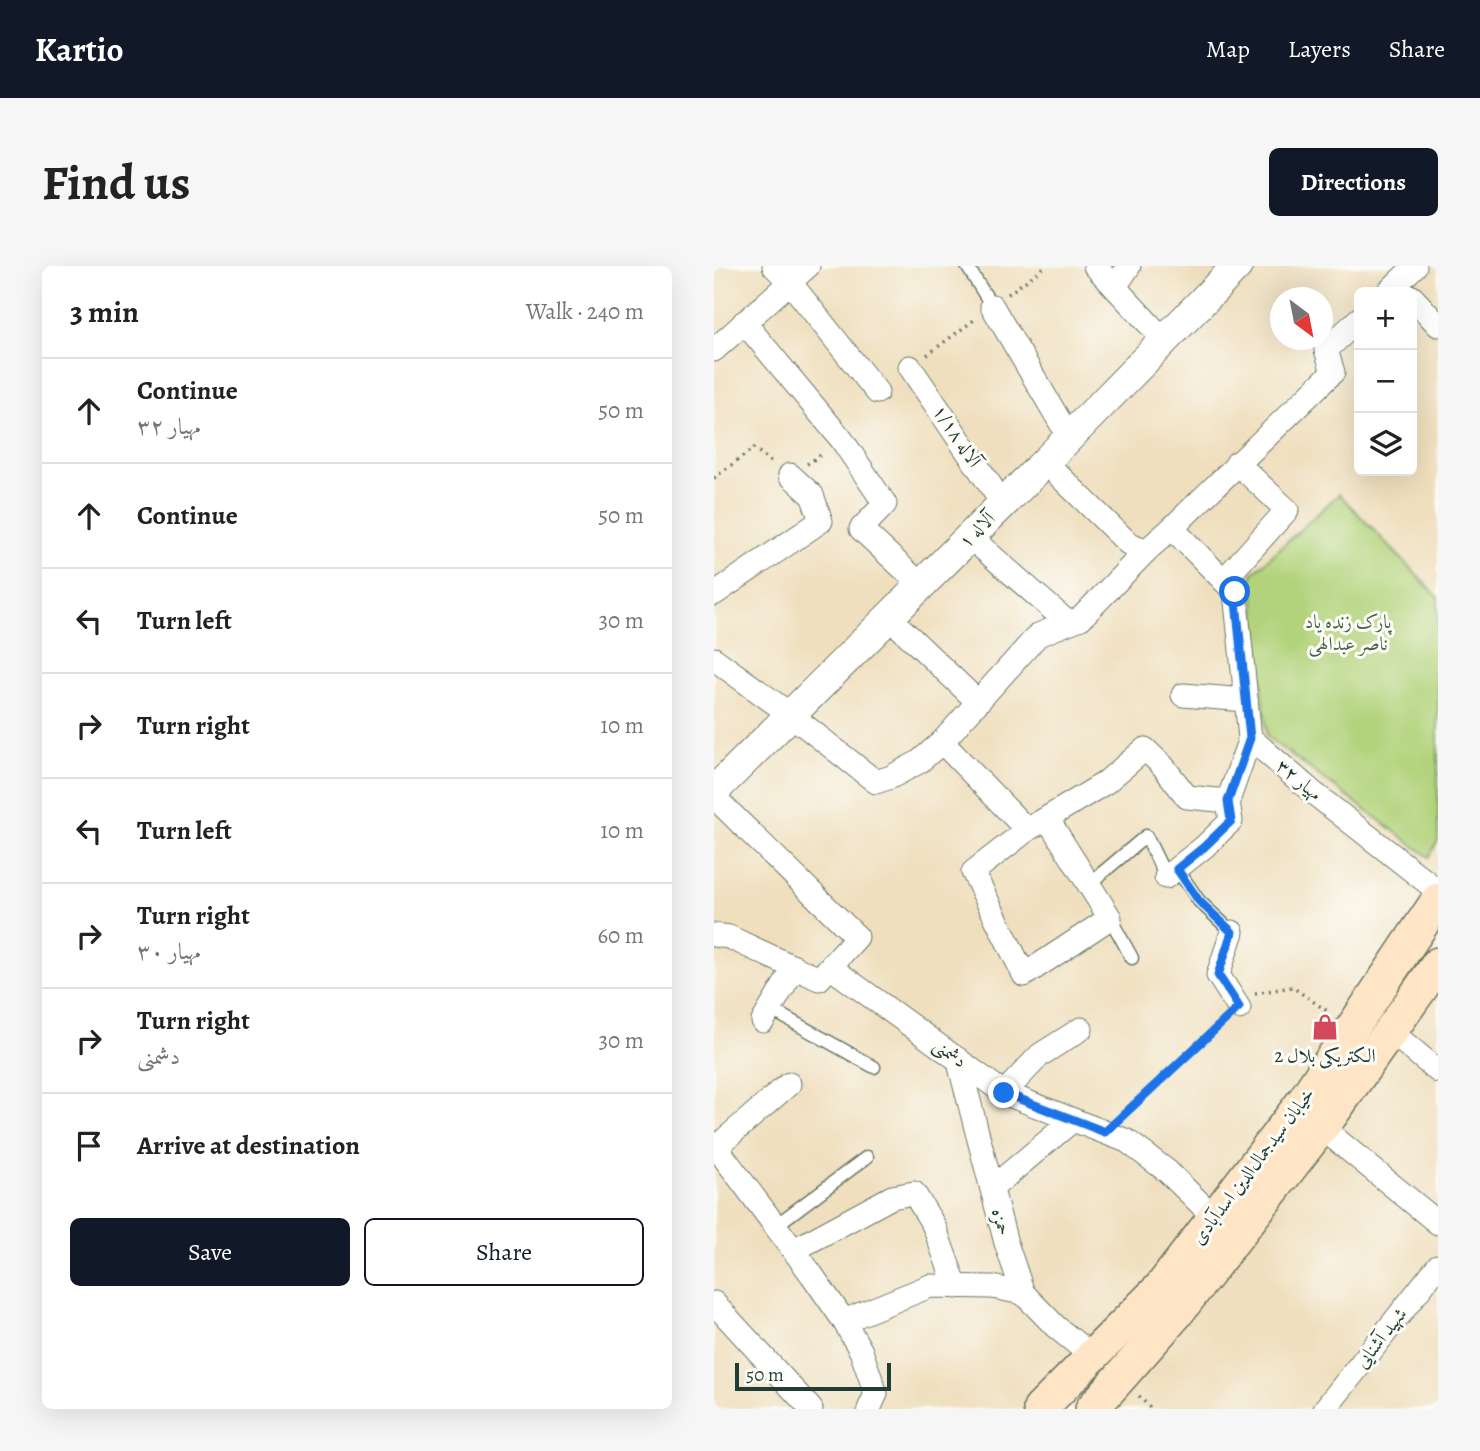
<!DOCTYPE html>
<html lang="en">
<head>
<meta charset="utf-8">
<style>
	:root { --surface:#fff; --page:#f6f6f6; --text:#222; --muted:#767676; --line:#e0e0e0; --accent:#111827 }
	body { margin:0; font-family:Alegreya,Amiri,serif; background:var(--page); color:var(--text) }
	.controls { position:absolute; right:21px; top:21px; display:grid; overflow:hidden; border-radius:10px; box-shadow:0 7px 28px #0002 }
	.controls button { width:63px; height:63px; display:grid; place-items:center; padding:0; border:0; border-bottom:2px solid var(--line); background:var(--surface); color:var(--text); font:35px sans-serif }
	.compass { position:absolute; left:556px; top:21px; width:63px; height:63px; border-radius:50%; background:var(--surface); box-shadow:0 7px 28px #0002; rotate:148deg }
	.scale { position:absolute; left:21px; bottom:18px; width:156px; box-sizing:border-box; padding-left:7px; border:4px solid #1f3d34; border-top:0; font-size:19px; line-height:24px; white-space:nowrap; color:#1f3d34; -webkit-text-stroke:5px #fdfcf7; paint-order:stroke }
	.stop { position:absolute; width:21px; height:21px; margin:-16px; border:5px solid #1a73e8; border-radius:50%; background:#fff }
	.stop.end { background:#1a73e8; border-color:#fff; box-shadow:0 2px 7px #0008 }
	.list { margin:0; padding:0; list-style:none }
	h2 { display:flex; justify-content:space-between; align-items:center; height:91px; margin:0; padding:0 28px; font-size:30px }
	h2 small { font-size:23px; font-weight:400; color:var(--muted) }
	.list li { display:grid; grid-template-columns:46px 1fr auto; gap:21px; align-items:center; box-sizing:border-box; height:105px; padding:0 28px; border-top:2px solid var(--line) }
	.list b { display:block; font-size:26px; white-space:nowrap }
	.list p { margin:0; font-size:23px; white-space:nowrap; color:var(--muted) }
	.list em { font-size:23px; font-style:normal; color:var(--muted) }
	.actions { display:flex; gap:14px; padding:21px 28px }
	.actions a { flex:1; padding:16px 0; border:2px solid var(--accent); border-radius:10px; text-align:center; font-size:24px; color:var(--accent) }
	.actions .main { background:var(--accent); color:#fff }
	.icon { flex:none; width:38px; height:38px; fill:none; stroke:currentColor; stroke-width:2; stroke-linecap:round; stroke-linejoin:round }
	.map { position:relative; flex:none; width:724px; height:1143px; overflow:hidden; border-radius:10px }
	header { display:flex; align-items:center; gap:42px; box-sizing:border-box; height:98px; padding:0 35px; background:var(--accent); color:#fff }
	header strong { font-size:33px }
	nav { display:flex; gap:38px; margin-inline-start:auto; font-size:24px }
	.intro { display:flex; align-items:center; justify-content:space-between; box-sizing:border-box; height:168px; padding:0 42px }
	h1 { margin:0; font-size:49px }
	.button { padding:18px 32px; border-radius:10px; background:var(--accent); color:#fff; font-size:24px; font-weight:700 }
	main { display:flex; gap:42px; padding:0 42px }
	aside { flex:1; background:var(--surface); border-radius:10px; box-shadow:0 7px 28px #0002 }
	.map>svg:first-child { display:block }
	.green { fill:#b2d37b; stroke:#688858; stroke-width:2 }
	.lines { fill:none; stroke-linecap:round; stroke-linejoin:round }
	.service-casing { stroke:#687664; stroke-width:15 }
	.minor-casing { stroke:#687664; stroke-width:25 }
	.tertiary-casing { stroke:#687664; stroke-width:32 }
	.secondary-casing { stroke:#687664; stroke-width:36 }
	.path { stroke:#687664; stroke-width:3.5; stroke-dasharray:2 5; stroke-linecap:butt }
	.service { stroke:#fff; stroke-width:12 }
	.minor { stroke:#fff; stroke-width:23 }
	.tertiary { stroke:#fff; stroke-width:30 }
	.secondary { stroke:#fee5c5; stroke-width:33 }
	.route { stroke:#1a73e8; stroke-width:9 }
	.labels { text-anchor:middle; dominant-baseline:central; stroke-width:6; stroke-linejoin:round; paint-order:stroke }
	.street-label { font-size:19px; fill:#1f3d34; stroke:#fdfcf7 }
	.park-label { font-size:19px; fill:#446246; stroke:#fdfcf7 }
	.poi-label { font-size:19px; fill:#1f3d34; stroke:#fdfcf7 }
</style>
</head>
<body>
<header>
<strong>Kartio</strong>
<nav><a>Map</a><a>Layers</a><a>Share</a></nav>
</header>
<div class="intro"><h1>Find us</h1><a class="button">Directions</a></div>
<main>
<aside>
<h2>3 min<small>Walk · 240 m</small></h2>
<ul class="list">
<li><svg class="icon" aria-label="ahead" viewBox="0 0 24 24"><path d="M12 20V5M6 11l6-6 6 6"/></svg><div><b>Continue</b><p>مهیار ۳۲</p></div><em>50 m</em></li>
<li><svg class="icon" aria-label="ahead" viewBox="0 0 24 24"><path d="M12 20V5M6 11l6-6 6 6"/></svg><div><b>Continue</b></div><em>50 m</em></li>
<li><svg class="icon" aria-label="left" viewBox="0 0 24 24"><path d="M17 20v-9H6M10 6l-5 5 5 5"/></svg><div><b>Turn left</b></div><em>30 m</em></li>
<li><svg class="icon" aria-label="right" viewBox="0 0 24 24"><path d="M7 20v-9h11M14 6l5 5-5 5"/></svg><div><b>Turn right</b></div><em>10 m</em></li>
<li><svg class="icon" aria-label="left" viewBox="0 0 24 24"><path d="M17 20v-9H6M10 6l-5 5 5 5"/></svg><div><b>Turn left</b></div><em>10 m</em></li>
<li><svg class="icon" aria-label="right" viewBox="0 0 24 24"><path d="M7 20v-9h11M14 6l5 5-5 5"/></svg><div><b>Turn right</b><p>مهیار ۳۰</p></div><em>60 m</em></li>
<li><svg class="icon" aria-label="right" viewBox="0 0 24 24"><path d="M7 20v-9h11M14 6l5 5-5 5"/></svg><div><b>Turn right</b><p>دشمنی</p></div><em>30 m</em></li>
<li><svg class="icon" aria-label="arrive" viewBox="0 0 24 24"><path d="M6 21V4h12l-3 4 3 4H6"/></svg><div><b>Arrive at destination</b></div></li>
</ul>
<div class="actions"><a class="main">Save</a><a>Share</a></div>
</aside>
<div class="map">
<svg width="724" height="1143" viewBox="0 0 724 1143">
	<rect width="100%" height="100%" fill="#fdfcf7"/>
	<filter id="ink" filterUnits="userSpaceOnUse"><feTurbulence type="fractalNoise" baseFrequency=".0143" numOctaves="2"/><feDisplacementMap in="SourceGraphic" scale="14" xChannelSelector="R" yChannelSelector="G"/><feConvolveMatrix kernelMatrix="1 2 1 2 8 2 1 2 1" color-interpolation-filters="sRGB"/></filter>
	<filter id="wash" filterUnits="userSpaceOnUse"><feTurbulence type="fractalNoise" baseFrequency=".00686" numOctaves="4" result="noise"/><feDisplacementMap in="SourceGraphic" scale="28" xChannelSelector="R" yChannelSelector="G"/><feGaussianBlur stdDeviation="1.57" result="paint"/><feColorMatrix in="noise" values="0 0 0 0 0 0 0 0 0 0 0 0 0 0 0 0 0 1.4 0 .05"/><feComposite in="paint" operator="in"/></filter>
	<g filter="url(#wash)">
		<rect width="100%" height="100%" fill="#efdfbe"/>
		<polygon class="green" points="625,228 724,331 724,575 715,591 553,471 538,308"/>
	</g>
	<g filter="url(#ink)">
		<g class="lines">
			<g class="service-casing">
				<g id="service">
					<polyline points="253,0 278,40"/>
					<polyline points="463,603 485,635 518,666"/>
					<polyline points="375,618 432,570 452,611"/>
					<polyline points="396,652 418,692"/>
					<polyline points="56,743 160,801"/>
					<polyline points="61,960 153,891"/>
				</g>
			</g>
			<g class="minor-casing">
				<g id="minor">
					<polyline points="60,0 75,15 163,126"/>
					<polyline points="381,0 450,74"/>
					<polyline points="401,21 415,0"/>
					<polyline points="674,26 701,0"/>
					<polyline points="698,31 724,59"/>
					<polyline points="278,40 355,171"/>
					<polyline points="30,56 128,174 171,238 147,263 207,319"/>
					<polyline points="0,84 94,0"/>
					<polyline points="196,101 289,238"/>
					<polyline points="331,196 414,277 432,285 458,262 521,326 536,472 597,525 724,625"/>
					<polyline points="458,262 619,106 612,84 645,53"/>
					<polyline points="256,271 353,356"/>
					<polyline points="510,314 573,244 523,197"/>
					<polyline points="0,328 107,255 98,229 76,209"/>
					<polyline points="175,351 264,436"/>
					<polyline points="0,393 77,449 162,516 177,511 205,496 228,476 324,369 367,352 432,285"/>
					<polyline points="469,429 532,434"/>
					<polyline points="228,476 313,564"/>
					<polyline points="0,531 143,671 105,713 15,671 0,669"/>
					<polyline points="333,552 396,652 310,709 259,606 313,564 391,517 431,483 449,500 473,531 514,535"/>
					<polyline points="452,611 490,581 517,555 514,535 536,472"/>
					<polyline points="518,666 504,709 525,742"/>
					<polyline points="116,701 290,827 413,875 453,905 500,951"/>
					<polyline points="49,755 81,701"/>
					<polyline points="676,765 724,805"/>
					<polyline points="244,793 292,977 309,1027 342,1061 378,1090"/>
					<polyline points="290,827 326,789 367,763"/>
					<polyline points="607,861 724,957"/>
					<polyline points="0,878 98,1009 130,1055 147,1085 162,1128 155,1143"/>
					<polyline points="0,883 75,818"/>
					<polyline points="278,922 359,854"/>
					<polyline points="80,984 178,931 200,927 220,960 242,1021"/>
					<polyline points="0,1037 97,1143"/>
					<polyline points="130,1055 216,1020 278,1021 309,1027"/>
					<polyline points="611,1143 724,1000"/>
				</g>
			</g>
			<g class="tertiary-casing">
				<polyline id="tertiary" points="0,525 331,196 523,0"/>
			</g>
			<g class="secondary-casing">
				<g id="secondary">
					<polyline points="326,1143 448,1020 591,833 724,634"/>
					<polyline points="378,1143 462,1048 617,849 724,698"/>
				</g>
			</g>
			<g class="path">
				<polyline points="294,28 332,0"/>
				<polyline points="213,89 260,54"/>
				<polyline points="93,198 110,187"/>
				<polyline points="0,212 40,182 60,199"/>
				<polyline points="541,727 578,721 616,747"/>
				<polyline points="408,851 510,756"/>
				<polyline points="425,1130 437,1143"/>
			</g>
			<use href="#service" class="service"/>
			<use href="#minor" class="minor"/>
			<use href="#tertiary" class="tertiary"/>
			<use href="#secondary" class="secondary"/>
		</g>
	</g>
	<g class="lines" filter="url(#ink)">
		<polyline class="route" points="290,827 391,866 525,741 504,709 518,666 485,635 463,603 490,581 517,555 514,535 536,472 521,326"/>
	</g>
	<defs>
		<g id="shop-bare" transform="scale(2.1)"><path d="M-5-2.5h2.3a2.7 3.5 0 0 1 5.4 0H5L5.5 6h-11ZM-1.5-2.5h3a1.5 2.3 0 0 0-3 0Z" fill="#d1495b" stroke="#fdfcf7" stroke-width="2.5" paint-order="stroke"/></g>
	</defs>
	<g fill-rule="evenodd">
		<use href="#shop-bare" x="611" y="761"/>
	</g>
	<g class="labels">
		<g class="street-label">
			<text transform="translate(243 170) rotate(56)">آلاله ۱/۱۸</text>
			<text transform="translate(263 264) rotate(-45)">آلاله ۱</text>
			<text transform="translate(585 514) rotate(40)">مهیار ۳۲</text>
			<text transform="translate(236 787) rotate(36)">دشمنی</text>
			<text transform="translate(539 900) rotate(-53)">خیابان سیدجمال‌الدین اسدآبادی</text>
			<text transform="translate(287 956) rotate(75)">حمزه</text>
			<text transform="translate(667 1072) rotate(-52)">شهید آشنایی</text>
		</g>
		<g class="park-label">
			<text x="634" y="356">پارک زنده یاد<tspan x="634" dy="22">ناصر عبدالهی</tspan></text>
		</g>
		<g class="poi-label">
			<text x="611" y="790">الکتریکی بلال 2</text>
		</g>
	</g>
</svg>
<div class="controls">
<button>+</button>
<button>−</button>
<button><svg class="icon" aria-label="layers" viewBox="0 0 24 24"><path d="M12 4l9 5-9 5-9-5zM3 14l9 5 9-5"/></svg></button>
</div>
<svg class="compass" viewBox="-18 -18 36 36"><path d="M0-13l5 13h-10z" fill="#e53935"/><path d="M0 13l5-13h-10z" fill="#767676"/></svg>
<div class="scale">50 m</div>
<div class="stop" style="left:521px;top:326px"></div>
<div class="stop end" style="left:290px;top:827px"></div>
</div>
</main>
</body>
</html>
